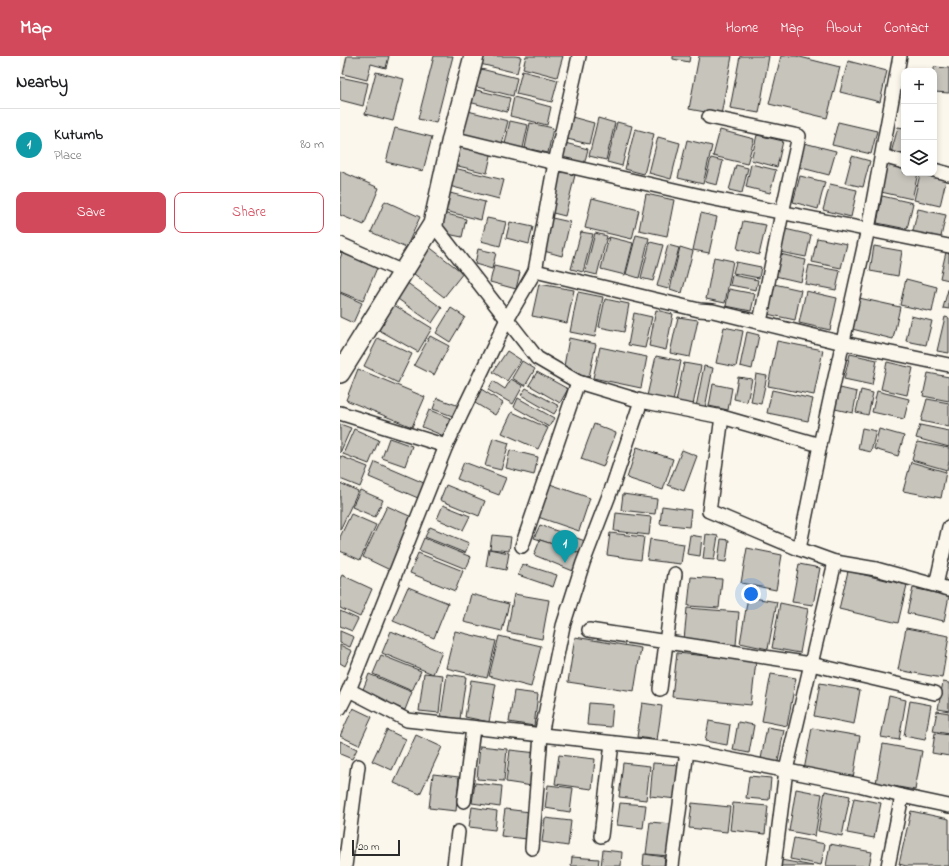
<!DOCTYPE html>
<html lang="en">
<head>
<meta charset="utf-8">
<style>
	:root { --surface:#fff; --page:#f6f6f6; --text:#202124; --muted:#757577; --line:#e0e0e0; --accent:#d1495b }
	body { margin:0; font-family:"Indie Flower",sans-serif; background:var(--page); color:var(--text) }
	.controls { position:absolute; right:12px; top:12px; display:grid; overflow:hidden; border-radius:8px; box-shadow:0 2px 6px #0003 }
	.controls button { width:36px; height:36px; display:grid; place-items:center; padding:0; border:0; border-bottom:1px solid var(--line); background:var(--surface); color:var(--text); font:20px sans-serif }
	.scale { position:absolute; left:12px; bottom:10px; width:48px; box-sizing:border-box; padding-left:4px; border:2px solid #2b2b2b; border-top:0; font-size:11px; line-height:14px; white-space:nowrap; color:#2b2b2b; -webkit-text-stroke:3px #fbf7ec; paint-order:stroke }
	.you { position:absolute; left:411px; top:538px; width:14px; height:14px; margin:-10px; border:3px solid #fff; border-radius:50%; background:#1a73e8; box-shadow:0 0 0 6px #1a73e833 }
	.badge { display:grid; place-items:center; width:26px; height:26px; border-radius:50%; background:var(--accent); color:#fff; font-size:13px; font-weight:700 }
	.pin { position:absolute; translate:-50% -33px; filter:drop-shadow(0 1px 2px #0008) }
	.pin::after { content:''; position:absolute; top:21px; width:14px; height:12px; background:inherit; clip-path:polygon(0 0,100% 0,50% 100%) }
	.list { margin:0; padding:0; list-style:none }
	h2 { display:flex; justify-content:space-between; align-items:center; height:52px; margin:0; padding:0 16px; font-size:17px }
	h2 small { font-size:13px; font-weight:400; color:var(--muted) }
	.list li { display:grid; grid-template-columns:26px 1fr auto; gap:12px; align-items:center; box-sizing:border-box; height:72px; padding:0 16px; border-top:1px solid var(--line) }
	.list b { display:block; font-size:15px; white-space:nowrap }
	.list p { margin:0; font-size:13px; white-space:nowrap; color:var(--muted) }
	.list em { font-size:13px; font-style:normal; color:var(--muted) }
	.actions { display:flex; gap:8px; padding:12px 16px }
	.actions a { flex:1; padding:9px 0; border:1px solid var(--accent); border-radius:8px; text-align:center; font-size:14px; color:var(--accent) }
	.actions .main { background:var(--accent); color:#fff }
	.icon { flex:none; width:22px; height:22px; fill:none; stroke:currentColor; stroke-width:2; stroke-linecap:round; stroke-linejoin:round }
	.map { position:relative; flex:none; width:609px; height:810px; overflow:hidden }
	header { display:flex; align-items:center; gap:24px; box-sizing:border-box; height:56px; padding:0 20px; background:var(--accent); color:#fff }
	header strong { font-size:19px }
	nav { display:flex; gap:22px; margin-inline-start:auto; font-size:14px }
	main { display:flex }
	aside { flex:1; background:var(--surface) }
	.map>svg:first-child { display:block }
	.building { fill:#c7c4bc; stroke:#2b2b2b }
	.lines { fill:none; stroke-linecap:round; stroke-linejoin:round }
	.street-casing { stroke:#2b2b2b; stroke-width:16 }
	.secondary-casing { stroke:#2b2b2b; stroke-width:22 }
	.street { stroke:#fbf7ec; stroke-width:13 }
	.secondary { stroke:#fbf7ec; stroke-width:19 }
</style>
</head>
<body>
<header>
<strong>Map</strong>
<nav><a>Home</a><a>Map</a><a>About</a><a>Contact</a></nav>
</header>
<main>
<aside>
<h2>Nearby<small></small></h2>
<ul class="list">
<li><span class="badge" style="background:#0f9aa8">1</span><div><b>Kutumb</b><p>Place</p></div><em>80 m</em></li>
</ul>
<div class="actions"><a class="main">Save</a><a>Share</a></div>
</aside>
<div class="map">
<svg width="609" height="810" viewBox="0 0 609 810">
	<rect width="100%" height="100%" fill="#fbf7ec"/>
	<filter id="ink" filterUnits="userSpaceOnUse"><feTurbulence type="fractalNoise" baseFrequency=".025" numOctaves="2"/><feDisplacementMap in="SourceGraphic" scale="8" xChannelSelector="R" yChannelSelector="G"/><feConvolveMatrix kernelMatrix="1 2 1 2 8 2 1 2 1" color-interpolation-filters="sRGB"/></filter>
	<g filter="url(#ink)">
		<g class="building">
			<polygon points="7,0 49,0 46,12 31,8 27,24 3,18"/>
			<polygon points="94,0 113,0 96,67 78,63"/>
			<polygon points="138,0 175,0 181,1 177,17 136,7"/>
			<polygon points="186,0 223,0 217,21 183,12"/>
			<polygon points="333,0 350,0 349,6 333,3"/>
			<polygon points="359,0 392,0 381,59 349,53"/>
			<polygon points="400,0 429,0 419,57 390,52"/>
			<polygon points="441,0 456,0 500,11 487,62 429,48"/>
			<polygon points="508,5 547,15 540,46 500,36"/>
			<polygon points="594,11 609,12 609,37 594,36"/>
			<polygon points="137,12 177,22 173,40 133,30"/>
			<polygon points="182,15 218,24 212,46 176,38"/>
			<polygon points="36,16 64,23 53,65 25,58"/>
			<polygon points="0,21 28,27 23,50 0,44"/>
			<polygon points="132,33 170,42 167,56 129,46"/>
			<polygon points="174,41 211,51 207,69 170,60"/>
			<polygon points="128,55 168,65 162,88 122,78"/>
			<polygon points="232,61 254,67 249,88 227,83"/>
			<polygon points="258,62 275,67 266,104 249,100"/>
			<polygon points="170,65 188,69 183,92 165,88"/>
			<polygon points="277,66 292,70 282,110 267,106"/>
			<polygon points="498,66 537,75 531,98 492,89"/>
			<polygon points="190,67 213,72 208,97 185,92"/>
			<polygon points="558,71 564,72 564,101 551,97"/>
			<polygon points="55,72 92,81 83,115 46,106"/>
			<polygon points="295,73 314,78 304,118 285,113"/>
			<polygon points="380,74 414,83 407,108 373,100"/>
			<polygon points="417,79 443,85 437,111 411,104"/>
			<polygon points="318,81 340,87 331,123 309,117"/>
			<polygon points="347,84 372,90 363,128 338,122"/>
			<polygon points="119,87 152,95 147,117 114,109"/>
			<polygon points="225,87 248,93 244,109 221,103"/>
			<polygon points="464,87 496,95 489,119 458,111"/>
			<polygon points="512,100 530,105 523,131 505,127"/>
			<polygon points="371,102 383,105 377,129 365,126"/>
			<polygon points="411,108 436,114 430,137 406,131"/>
			<polygon points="396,109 408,112 402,137 389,134"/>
			<polygon points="547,109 564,112 564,117 578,117 572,143 541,136"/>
			<polygon points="114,112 164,124 159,143 109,130"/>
			<polygon points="0,115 39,132 24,169 0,159"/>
			<polygon points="220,115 235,119 225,160 209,156"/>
			<polygon points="580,118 606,124 600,150 574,144"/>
			<polygon points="460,120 485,126 478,153 453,146"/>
			<polygon points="490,128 517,134 511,161 483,154"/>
			<polygon points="110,137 145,146 141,164 105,155"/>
			<polygon points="306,138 334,144 327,180 299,174"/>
			<polygon points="542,140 573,147 567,173 537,167"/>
			<polygon points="252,142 299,154 292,183 245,172"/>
			<polygon points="45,145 80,161 66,192 31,176"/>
			<polygon points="578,153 606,159 600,185 572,179"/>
			<polygon points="103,157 126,163 122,181 98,176"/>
			<polygon points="361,157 377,161 369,197 353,194"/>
			<polygon points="147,162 166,166 160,190 141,185"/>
			<polygon points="212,162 230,166 222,200 204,195"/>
			<polygon points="403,165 426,169 419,199 397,193"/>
			<polygon points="170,166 193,171 189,188 166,182"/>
			<polygon points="445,173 471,179 466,201 440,196"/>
			<polygon points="241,176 253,178 243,216 231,213"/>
			<polygon points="255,177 267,180 257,219 245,216"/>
			<polygon points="296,179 309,182 299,222 286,218"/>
			<polygon points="269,181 293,187 285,219 261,213"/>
			<polygon points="477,182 507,188 501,212 472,206"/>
			<polygon points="310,186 323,189 313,225 301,222"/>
			<polygon points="328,189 339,192 328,233 317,230"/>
			<polygon points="88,190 123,217 104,241 69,214"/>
			<polygon points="534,190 562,195 558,220 530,215"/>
			<polygon points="340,191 353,195 342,237 330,233"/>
			<polygon points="138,193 156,197 152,213 135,208"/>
			<polygon points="606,196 609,197 609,224 600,222"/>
			<polygon points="2,197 37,212 23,245 0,236 0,203"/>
			<polygon points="440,198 466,204 461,226 435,220"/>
			<polygon points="374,201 393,205 385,247 366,243"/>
			<polygon points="396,206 421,211 419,222 393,217"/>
			<polygon points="469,209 500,215 496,234 465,228"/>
			<polygon points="154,210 180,216 176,233 150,226"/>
			<polygon points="392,219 418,224 416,234 390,229"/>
			<polygon points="566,223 597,231 592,256 560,249"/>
			<polygon points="66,226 102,252 92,267 55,241"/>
			<polygon points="199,228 234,234 227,267 192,260"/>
			<polygon points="434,228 461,234 455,264 427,258"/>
			<polygon points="609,230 609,253 603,252"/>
			<polygon points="389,233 415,238 411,255 386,250"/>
			<polygon points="466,235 497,242 490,274 459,267"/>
			<polygon points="238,236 263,241 255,281 230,276"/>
			<polygon points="0,237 22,247 13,267 0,261"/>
			<polygon points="519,242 560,251 553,283 512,273"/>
			<polygon points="265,243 289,248 284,276 259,271"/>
			<polygon points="54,249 92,272 78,296 39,274"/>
			<polygon points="111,252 125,261 110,286 96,277"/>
			<polygon points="316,254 333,258 326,294 309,290"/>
			<polygon points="294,257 312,261 305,292 288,289"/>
			<polygon points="571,260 592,265 586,289 566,285"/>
			<polygon points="338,261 358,264 350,301 330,297"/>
			<polygon points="605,261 609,262 609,297 597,295"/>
			<polygon points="384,271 403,275 396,311 376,307"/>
			<polygon points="407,276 419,279 412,313 400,310"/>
			<polygon points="90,280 109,290 94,319 74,309"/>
			<polygon points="38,282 72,298 58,327 24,310"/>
			<polygon points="229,282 256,288 249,321 223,316"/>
			<polygon points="437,285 483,294 474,339 428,330"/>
			<polygon points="260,291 307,301 301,332 253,322"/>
			<polygon points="167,295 181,304 167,325 153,316"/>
			<polygon points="510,298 537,304 532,329 504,323"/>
			<polygon points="316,300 341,305 333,346 307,340"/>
			<polygon points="182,305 195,313 185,330 172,322"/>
			<polygon points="547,306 573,312 567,339 541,333"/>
			<polygon points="344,307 361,310 353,349 336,346"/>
			<polygon points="364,310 373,312 365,352 356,351"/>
			<polygon points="18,313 85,341 72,371 6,344"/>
			<polygon points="197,316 228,333 220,347 189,329"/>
			<polygon points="588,317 609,321 609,345 583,340"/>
			<polygon points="416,318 427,320 421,348 411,346"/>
			<polygon points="398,321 412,323 407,346 394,343"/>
			<polygon points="171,323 183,330 173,348 148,334 153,325 165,333"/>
			<polygon points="373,328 392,332 388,354 369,350"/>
			<polygon points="138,331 163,347 155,359 130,344"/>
			<polygon points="186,332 219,350 214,358 181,339"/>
			<polygon points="500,332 517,336 513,357 495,353"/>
			<polygon points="432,334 473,343 468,365 427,357"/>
			<polygon points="521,334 533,337 528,359 516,356"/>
			<polygon points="537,335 569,343 564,363 532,356"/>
			<polygon points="97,342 122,351 118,362 93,353"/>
			<polygon points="178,342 214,362 209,371 174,351"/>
			<polygon points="587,343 609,347 609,371 581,365"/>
			<polygon points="89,354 110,362 104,380 82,371"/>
			<polygon points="172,356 208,372 198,393 162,377"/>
			<polygon points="0,368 11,372 0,397"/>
			<polygon points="254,368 276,377 263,411 241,403"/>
			<polygon points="580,369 609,375 609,391 576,382"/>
			<polygon points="522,372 536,375 531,396 518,393"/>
			<polygon points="14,373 39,384 29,408 3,398"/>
			<polygon points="539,373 564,380 558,400 534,393"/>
			<polygon points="49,382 72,390 65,410 42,402"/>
			<polygon points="153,382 169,387 161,414 145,410"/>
			<polygon points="577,386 609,392 609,405 607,414 572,404"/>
			<polygon points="297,391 333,403 323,434 287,422"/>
			<polygon points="170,394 198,401 194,419 166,412"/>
			<polygon points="342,394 357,400 344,435 328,429"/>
			<polygon points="0,400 28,411 20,431 0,423"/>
			<polygon points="35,406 84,427 78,442 29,421"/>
			<polygon points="124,406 166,422 159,439 117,423"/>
			<polygon points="571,406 606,416 601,442 563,435"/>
			<polygon points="0,427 18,435 0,474"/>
			<polygon points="207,427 250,442 239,475 195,460"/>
			<polygon points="106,429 145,445 139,460 100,444"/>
			<polygon points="20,434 43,444 35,461 12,451"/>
			<polygon points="283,438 317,443 315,458 281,454"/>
			<polygon points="103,449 130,460 123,474 97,463"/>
			<polygon points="47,450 74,462 50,514 23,501"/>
			<polygon points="322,450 351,454 349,471 320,468"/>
			<polygon points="276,457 311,461 309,479 274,475"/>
			<polygon points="11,458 36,469 20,504 0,495 0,481"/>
			<polygon points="200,469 245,485 240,497 194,482"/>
			<polygon points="90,471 129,487 125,497 85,481"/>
			<polygon points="270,477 304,481 301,504 267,499"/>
			<polygon points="366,478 378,480 374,504 363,503"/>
			<polygon points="152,479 171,481 169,495 150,493"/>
			<polygon points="350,479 362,481 360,500 347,498"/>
			<polygon points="84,482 131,501 126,513 79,494"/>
			<polygon points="310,483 344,488 341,508 307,504"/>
			<polygon points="381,483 389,484 386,506 378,505"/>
			<polygon points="200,484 240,497 233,515 194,499"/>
			<polygon points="407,492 442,499 436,534 401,527"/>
			<polygon points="149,493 169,497 166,514 146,510"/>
			<polygon points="78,497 123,515 115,535 70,517"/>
			<polygon points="182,508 217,519 213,531 178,519"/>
			<polygon points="459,508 480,512 473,549 452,546"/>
			<polygon points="508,515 567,529 558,567 499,553"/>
			<polygon points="2,519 32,533 20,561 0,552 0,523"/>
			<polygon points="351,521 382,523 379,552 348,550"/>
			<polygon points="68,531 108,547 94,582 53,565"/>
			<polygon points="573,532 609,540 604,565 567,557"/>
			<polygon points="131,538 169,548 162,575 124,566"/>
			<polygon points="174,538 209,544 202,583 167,576"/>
			<polygon points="408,541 437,546 428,593 400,587"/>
			<polygon points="440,547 468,553 460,597 432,592"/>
			<polygon points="347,552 399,556 396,589 344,584"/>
			<polygon points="0,555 18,563 12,575 0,570"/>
			<polygon points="566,572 609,580 602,622 558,614"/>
			<polygon points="0,575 14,581 10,591 0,587"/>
			<polygon points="51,575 102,596 93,618 42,597"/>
			<polygon points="115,575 156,585 147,622 106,612"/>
			<polygon points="159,580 201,590 191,631 149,620"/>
			<polygon points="235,581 301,592 294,636 228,626"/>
			<polygon points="0,589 12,595 5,610 0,607"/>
			<polygon points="337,597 416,605 411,649 332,641"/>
			<polygon points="41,599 81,615 72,635 33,618"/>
			<polygon points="84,617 103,619 99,657 79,655"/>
			<polygon points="29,618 72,636 65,654 22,636"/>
			<polygon points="107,618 126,621 120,663 101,660"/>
			<polygon points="431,618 456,622 447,670 422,665"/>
			<polygon points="131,624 156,628 149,666 125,661"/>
			<polygon points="603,626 609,627 609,655 598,653"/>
			<polygon points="480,627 520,634 514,668 474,660"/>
			<polygon points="174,635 198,638 194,670 169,666"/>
			<polygon points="549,640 566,644 559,684 541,681"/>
			<polygon points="570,645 591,649 585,684 564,680"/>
			<polygon points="249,647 273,649 271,671 247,669"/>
			<polygon points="302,647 322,650 317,684 297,681"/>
			<polygon points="13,652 32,661 19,689 0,680"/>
			<polygon points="597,655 609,657 609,678 593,675"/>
			<polygon points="369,665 390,669 387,689 365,685"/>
			<polygon points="398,666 414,669 409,697 393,694"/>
			<polygon points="427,671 444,674 438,706 421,703"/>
			<polygon points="472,672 520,680 513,723 464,714"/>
			<polygon points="47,674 66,683 52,714 32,705"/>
			<polygon points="595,677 609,679 609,700 592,697"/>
			<polygon points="76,679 102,691 80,738 54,727"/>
			<polygon points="0,685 17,693 12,703 0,698"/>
			<polygon points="543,688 582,695 575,734 536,727"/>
			<polygon points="140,690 167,693 164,725 137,723"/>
			<polygon points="170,694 197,697 192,730 166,726"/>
			<polygon points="219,699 255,703 252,733 215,728"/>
			<polygon points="283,707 310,710 306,744 279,741"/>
			<polygon points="313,707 339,709 336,743 310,740"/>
			<polygon points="93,718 119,721 116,755 89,752"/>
			<polygon points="409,720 431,722 429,744 406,742"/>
			<polygon points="135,727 162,730 160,751 132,747"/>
			<polygon points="208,729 233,732 230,756 205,752"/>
			<polygon points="456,733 482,738 475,780 449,775"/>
			<polygon points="485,735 510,740 502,780 478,775"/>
			<polygon points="514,742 541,747 534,782 507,777"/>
			<polygon points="280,747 306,749 303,772 277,769"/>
			<polygon points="352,747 390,751 387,776 349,772"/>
			<polygon points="393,747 428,750 425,778 390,774"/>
			<polygon points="132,751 157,755 155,774 129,771"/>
			<polygon points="165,753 190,756 187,783 161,780"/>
			<polygon points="571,755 609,763 609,810 566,810 559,808"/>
			<polygon points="205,762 231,765 228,790 202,786"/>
			<polygon points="310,766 332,768 329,800 306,798"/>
			<polygon points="454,782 485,788 481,809 450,803"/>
			<polygon points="490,788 532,796 529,810 486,810"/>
			<polygon points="263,794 282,796 281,810 261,810"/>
			<polygon points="304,798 325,801 324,810 303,810"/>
			<polygon points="232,801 259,803 258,810 231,810"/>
			<polygon points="441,804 473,810 440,810"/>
		</g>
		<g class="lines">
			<g class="street-casing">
				<g id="street">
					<polyline points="369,61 459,80 442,157 420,266"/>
					<polyline points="112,82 215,107 370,142 609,190"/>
					<polyline points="542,100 564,106"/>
					<polyline points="594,114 609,118"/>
					<polyline points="93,168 197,302 238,326 301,345 382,361 480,389"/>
					<polyline points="0,188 63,216"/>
					<polyline points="195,215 359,254 373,255 503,287 609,309"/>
					<polyline points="0,357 106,390"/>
					<polyline points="382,361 369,455 459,493 495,506 536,513 609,533"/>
					<polyline points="182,490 238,326"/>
					<polyline points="459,493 480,389 528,173 560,0"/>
					<polyline points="596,529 609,471"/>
					<polyline points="249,574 471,608 595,637"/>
					<polyline points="320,633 335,518"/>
					<polyline points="9,634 67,664 347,695 519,729 562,740 609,750"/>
					<polyline points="0,652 9,634 106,390 167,263 195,215 215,107 239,0"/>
					<polyline points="124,745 133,672"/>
					<polyline points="261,780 272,687"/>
					<polyline points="192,792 201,679 223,570 243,507 273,429 301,345"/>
					<polyline points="5,810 18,710"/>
					<polyline points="114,810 118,776"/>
					<polyline points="332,810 347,695"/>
					<polyline points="434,810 446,714 495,506"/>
					<polyline points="548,810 562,740"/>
				</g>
			</g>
			<g class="secondary-casing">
				<polyline id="secondary" points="0,317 93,168 112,82 134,0"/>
			</g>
			<use href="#street" class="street"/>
			<use href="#secondary" class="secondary"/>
		</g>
	</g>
</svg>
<div class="controls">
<button>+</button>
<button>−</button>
<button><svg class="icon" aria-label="layers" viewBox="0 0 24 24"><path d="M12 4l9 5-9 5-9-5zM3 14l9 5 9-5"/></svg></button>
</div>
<div class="scale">20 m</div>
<div class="you"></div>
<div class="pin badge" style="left:225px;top:507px;background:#0f9aa8">1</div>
</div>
</main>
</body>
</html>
